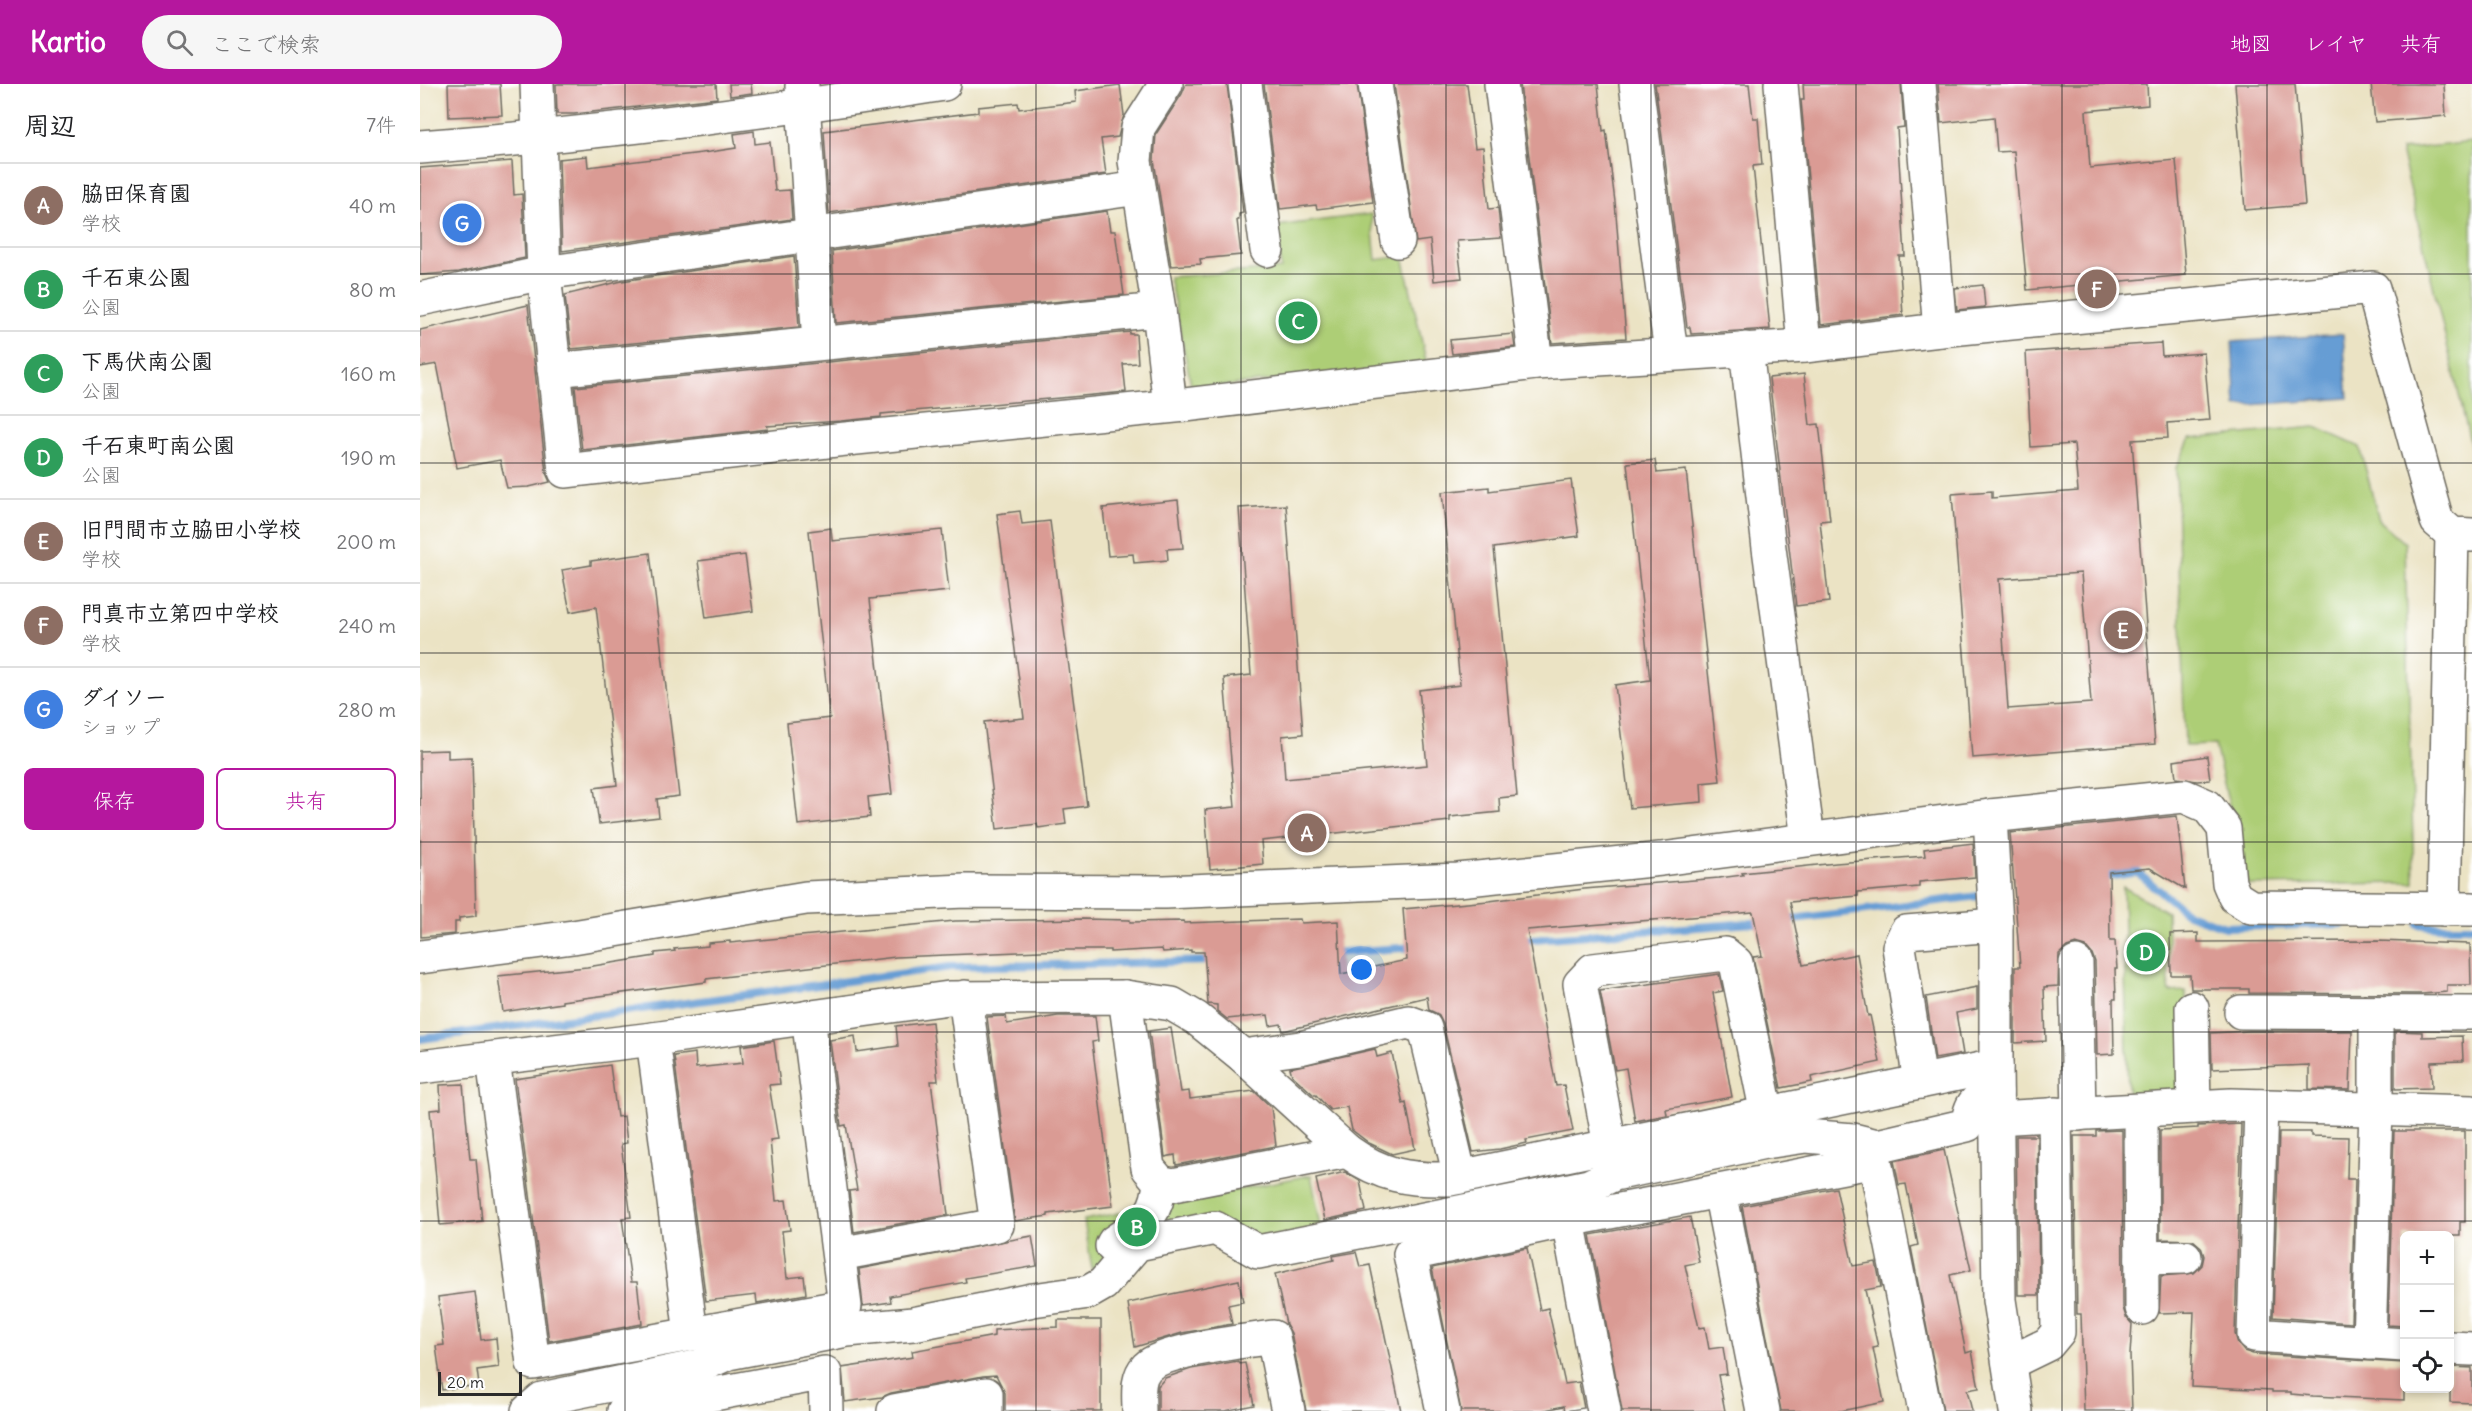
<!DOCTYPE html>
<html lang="ja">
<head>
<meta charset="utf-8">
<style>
	:root { --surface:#fff; --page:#f6f6f6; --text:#202124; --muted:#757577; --line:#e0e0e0; --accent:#b5179e }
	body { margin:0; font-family:Delius,"Klee One",sans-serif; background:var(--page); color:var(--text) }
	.controls { position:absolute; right:18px; bottom:18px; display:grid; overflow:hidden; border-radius:9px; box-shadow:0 3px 9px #0003 }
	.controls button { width:54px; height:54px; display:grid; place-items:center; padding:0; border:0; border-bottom:2px solid var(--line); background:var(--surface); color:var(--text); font:30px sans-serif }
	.scale { position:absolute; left:18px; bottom:15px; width:84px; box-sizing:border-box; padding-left:6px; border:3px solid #2b2b2b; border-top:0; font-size:16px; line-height:21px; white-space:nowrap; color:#2b2b2b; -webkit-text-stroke:4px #fff; paint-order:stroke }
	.you { position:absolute; left:942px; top:886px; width:21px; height:21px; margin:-15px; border:4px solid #fff; border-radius:50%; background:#1a73e8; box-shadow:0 0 0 9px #1a73e833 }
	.badge { display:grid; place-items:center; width:39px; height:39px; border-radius:50%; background:var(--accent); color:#fff; font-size:20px; font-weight:700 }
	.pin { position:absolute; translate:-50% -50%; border:3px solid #fff; box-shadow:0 2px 6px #0006 }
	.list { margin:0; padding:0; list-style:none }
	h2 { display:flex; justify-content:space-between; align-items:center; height:78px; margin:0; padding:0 24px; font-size:26px }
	h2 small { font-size:20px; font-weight:400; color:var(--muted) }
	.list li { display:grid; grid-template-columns:39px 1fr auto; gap:18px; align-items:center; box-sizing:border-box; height:84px; padding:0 24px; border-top:2px solid var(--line) }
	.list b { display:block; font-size:22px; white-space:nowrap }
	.list p { margin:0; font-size:20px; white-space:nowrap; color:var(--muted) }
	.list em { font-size:20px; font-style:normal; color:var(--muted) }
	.actions { display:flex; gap:12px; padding:18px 24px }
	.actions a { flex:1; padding:14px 0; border:2px solid var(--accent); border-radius:9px; text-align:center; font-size:21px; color:var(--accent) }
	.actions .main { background:var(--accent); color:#fff }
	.icon { flex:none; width:33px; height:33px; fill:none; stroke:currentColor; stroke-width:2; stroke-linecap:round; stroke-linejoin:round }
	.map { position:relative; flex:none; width:2052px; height:1327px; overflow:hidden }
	header { display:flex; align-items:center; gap:36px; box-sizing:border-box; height:84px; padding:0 30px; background:var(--accent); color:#fff }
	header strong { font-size:28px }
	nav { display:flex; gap:33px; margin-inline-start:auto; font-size:21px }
	.search { width:420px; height:54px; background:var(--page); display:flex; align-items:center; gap:15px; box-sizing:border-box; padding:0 21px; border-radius:33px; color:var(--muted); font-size:22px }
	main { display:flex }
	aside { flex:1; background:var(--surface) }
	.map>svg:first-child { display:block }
	.green { fill:#adce76; stroke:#6c7c50; stroke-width:1.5 }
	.water { fill:#669dd4; stroke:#486480; stroke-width:1.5 }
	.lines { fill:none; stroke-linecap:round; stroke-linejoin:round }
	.stream { stroke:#669dd4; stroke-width:8 }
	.building { fill:#da9b94; fill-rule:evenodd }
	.minor-casing { stroke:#6e6b61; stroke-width:36 }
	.minor { stroke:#fff; stroke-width:33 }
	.grid { fill:none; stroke:#2b2b2b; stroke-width:1.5; stroke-opacity:0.55 }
</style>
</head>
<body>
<header>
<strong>Kartio</strong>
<div class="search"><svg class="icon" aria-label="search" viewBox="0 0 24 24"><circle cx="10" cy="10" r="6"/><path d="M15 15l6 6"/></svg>ここで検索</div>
<nav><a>地図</a><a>レイヤ</a><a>共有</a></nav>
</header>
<main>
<aside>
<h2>周辺<small>7件</small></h2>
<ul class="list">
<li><span class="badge" style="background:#8d6e63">A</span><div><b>脇田保育園</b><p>学校</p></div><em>40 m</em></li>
<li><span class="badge" style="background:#2e9e5b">B</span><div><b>千石東公園</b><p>公園</p></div><em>80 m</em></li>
<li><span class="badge" style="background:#2e9e5b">C</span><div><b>下馬伏南公園</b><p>公園</p></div><em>160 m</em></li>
<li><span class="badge" style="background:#2e9e5b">D</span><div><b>千石東町南公園</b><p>公園</p></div><em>190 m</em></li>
<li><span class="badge" style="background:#8d6e63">E</span><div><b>旧門間市立脇田小学校</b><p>学校</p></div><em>200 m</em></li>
<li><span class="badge" style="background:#8d6e63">F</span><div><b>門真市立第四中学校</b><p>学校</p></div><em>240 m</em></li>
<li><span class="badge" style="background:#3f7fe0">G</span><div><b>ダイソー</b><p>ショップ</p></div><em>280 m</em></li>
</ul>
<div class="actions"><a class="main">保存</a><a>共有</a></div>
</aside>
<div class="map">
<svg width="2052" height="1327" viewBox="0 0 2052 1327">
	<rect width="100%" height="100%" fill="#fff"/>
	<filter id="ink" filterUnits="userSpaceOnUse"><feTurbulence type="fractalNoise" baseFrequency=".0167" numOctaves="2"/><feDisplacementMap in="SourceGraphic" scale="12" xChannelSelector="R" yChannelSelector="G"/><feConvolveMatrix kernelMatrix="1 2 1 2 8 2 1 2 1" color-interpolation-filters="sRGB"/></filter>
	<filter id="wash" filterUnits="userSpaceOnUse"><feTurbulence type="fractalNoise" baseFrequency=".008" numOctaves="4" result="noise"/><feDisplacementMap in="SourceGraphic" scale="24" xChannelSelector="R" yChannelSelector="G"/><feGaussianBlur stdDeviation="1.35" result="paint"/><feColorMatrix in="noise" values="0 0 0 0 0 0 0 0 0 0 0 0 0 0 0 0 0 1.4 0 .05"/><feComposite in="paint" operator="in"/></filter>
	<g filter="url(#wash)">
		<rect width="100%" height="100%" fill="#ebe3c4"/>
		<g class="green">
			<polygon points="2052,58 2052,366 1981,66"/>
			<polygon points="951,130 956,176 983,172 1007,281 772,305 749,193 861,185 857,142"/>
			<polygon points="1895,343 1940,363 1959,436 1985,459 1994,799 1828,801 1795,661 1765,662 1756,384 1770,355"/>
			<polygon points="1703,803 1747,828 1749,908 1766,907 1768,1009 1708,1011"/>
			<polygon points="891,1091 902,1147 840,1161 797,1138 691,1182 672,1185 664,1136"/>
		</g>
		<polygon class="water" points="1923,250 1928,314 1816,322 1812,258"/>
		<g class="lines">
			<g class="stream">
				<polyline points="1680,794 1717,788 1768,830 1805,843 1922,840"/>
				<polyline points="1365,836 1567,811"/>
				<polyline points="1998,840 2020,843 2052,843"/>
				<polyline points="1099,856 1346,838"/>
				<polyline points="910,869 996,863"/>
				<polyline points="0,955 530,883 796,877"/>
			</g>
		</g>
		<g id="blocks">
			<g class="building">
				<polygon points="28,0 80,0 82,31 29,33"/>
				<polygon points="136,0 296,0 297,14 154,30 137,30"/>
				<polygon points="309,0 331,0 332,9 310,12"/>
				<polygon points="766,0 807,0 823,129 819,130 819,136 817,136 821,171 780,175 781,180 751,182 734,76 736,50 762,10"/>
				<polygon points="844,0 937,0 953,118 897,125 896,121 860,125"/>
				<polygon points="974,0 1047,0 1055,64 1063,63 1069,125 1078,124 1081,154 1037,157 1042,194 1014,197 1010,156 996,158"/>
				<polygon points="1100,0 1178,0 1183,47 1186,46 1195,118 1206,254 1132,259"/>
				<polygon points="1235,0 1329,0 1333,34 1338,34 1342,81 1333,82 1350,245 1271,250 1270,243 1267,243"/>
				<polygon points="1383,0 1481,0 1484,43 1477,44 1485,172 1479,172 1483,231 1401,241 1381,16 1384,16"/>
				<polygon points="1518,0 1727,0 1728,21 1666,27 1670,84 1756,76 1766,191 1607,206 1594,67 1577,68 1574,33 1521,39"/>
				<polygon points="1815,0 1875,0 1885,121 1825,126"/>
				<polygon points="1951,0 2024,0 2026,32 1955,38"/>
				<polygon points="700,1 704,31 698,53 681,55 686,90 409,129 404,47 558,28 558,23 598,19 599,25 656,18 655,7"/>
				<polygon points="334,47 335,60 350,58 355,107 370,106 372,135 142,167 139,75 167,72 168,83 290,68 316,64 314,50"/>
				<polygon points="92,77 94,111 102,110 105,174 39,188 0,191 0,84"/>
				<polygon points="687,127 690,147 695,147 704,211 416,239 412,167"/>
				<polygon points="374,172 379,243 151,265 145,211 202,197"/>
				<polygon points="1563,201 1565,223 1537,226 1535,204"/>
				<polygon points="108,221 126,389 130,398 109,403 87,404 80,376 37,384 17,280 0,283 0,246"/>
				<polygon points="710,248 710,250 716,250 718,279 703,280 706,308 461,330 461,333 421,337 347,342 348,345 162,366 155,303"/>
				<polygon points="1093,250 1095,263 1032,270 1030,256"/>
				<path d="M1741,259l1,13 42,-3 6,67 -43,3 1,15 -36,2 23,304 -183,14 -20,-264 40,-3v7l86,-7 -4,-47 -43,3 -5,-95zM1661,489l10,130 -83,6 -9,-130z"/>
				<polygon points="1384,290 1390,341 1399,340 1410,436 1400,437 1409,518 1376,522 1349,294"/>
				<polygon points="1235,376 1237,389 1266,386 1300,697 1281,699 1282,718 1210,724 1195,601 1230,596 1207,379"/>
				<polygon points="1151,396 1159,452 1074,464 1097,712 1079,714 1080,728 1030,733 1030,737 841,757 843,780 790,785 785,726 815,723 804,594 831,591 819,424 866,421 883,650 862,652 865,695 1007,681 999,606 1040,601 1022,408 1069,403 1069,407"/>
				<polygon points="758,416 763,464 747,465 748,476 714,479 713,470 688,472 683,424"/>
				<polygon points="600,427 602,440 630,437 667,722 644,725 646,740 618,744 617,740 577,745 564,638 604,634 577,430"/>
				<polygon points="411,444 412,457 522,446 529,507 450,515 472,710 448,713 450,733 378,741 367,639 410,634 389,447"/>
				<polygon points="230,469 259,712 237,715 239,733 179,740 174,704 197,701 176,523 150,528 142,486 171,481 171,477"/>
				<polygon points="325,471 333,527 286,534 278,477"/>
				<polygon points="28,666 28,674 52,673 56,832 39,834 39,838 35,838 35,850 1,853 0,667"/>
				<polygon points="1787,672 1790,696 1777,697 1756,694 1754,677"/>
				<polygon points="1757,732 1765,805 1730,784 1689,788 1690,857 1695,857 1697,885 1695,885 1696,915 1693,915 1694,970 1677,971 1675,878 1672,870 1666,863 1656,860 1647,863 1639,870 1638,902 1624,903 1626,957 1595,959 1595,883 1600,883 1590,749"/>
				<polygon points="1553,759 1555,793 1499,798 1499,803 1438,808 1438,812 1370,818 1383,881 1437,870 1448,932 1450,931 1460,978 1391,993 1392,998 1361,1004 1333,873 1342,872 1333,828 1107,846 1136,1002 1144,1001 1153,1047 1106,1056 1107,1059 1080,1065 1053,1068 1023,940 1018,930 1009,926 1007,913 863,947 861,940 850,942 848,931 807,935 797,927 797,921 788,920 784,868 771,868 771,866 743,868 742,865 690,868 690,866 645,866 476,873 286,895 286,898 142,917 142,919 83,928 78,892 167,883 235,872 235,869 255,867 254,865 288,862 288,859 310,857 310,859 535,837 662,835 710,836 710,838 764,837 764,839 880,835 881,839 918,837 921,890 987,876 983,825 1069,817 1164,805 1299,794 1323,791 1322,789 1416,779 1505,772 1504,765"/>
				<polygon points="1778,849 1778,858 1957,857 2050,860 2051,901 2027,901 2027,908 2002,910 1829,909 1829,905 1771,905 1770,891 1751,891 1750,850"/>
				<polygon points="1299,890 1303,907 1293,909 1312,1013 1246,1025 1247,1031 1215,1037 1206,984 1195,986 1180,907"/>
				<polygon points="1557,903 1557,925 1536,929 1543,970 1515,975 1506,913"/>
				<polygon points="586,932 587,940 638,932 675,932 678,957 672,958 693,1122 628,1130 628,1132 595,1137 567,933"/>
				<polygon points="512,938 518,997 511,997 528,1131 434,1148 429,1107 437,1106 426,1041 421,1042 410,956 435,952 437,968 478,962 476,942"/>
				<polygon points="751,944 761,1008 769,1007 770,1015 834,1007 851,1023 856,1062 756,1081 755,1071 745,1073 729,947"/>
				<polygon points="1829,947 1932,947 1930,1006 1889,1005 1889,981 1792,985 1791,949"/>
				<polygon points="1975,947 2002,948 2002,953 2042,952 2043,977 2011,978 2012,1004 1975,1005"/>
				<polygon points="354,957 360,1000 349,1001 358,1055 350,1056 356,1117 366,1116 370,1146 362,1147 367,1194 384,1192 386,1210 337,1219 336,1211 286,1217 254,972 275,969 276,984 323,979 321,962"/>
				<polygon points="955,965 957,973 972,969 983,1020 986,1019 995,1065 972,1070 949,1059 932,1046 927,1023 910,1026 896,1011 894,1011 872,991 870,984"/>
				<polygon points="190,981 197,1033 204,1032 207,1059 201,1060 211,1133 202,1134 211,1198 217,1198 222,1240 129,1257 95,995"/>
				<polygon points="43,1000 50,1075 56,1075 62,1137 20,1141 10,1026 21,1025 20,1001"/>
				<polygon points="1821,1040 1815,1250 1818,1260 1824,1267 1833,1270 1984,1279 1984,1316 1893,1312 1871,1310 1871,1308 1852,1308 1852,1306 1771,1302 1774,1228 1739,1229 1741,1192 1774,1189 1782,1181 1784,1172 1781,1163 1773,1156 1740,1155 1740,1046 1778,1044 1778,1042"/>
				<polygon points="1702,1046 1703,1224 1706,1233 1712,1240 1710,1271 1712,1327 1664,1327 1661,1230 1657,1230 1654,1052 1676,1052 1676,1047"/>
				<polygon points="1974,1047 2045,1047 2045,1138 2040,1138 2040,1152 1984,1152 1984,1242 1968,1241"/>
				<polygon points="1859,1048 1891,1048 1891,1052 1928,1053 1927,1095 1935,1095 1931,1239 1853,1233"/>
				<polygon points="1596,1052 1617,1052 1619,1211 1598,1211"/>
				<polygon points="1524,1066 1551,1186 1530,1191 1546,1269 1552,1267 1559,1304 1547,1306 1552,1327 1523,1327 1491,1163 1498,1161 1486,1100 1479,1101 1474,1077"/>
				<polygon points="925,1088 940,1097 946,1127 905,1136 896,1095"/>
				<polygon points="1416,1104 1433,1182 1456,1178 1461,1203 1445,1206 1458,1263 1453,1264 1464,1318 1421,1327 1361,1327 1322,1122"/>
				<polygon points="1270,1133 1279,1178 1265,1181 1279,1244 1285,1243 1289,1265 1303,1263 1307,1290 1298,1291 1305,1327 1202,1327 1170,1151"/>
				<polygon points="612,1152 617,1182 545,1194 546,1198 470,1212 471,1218 443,1222 439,1185"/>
				<polygon points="1107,1164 1120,1226 1128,1224 1145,1300 1159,1298 1164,1324 1145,1327 1144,1322 1121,1327 1041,1327 1012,1184"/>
				<polygon points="936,1168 940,1183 950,1181 981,1327 886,1327 871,1249 866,1240 855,1190 914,1176 913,1172"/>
				<polygon points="819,1196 823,1218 808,1221 812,1240 762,1249 715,1263 708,1219"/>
				<polygon points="55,1208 61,1256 76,1254 79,1283 57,1286 59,1301 22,1306 16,1262 24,1261 18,1213"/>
				<polygon points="638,1236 681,1236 681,1327 585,1327 585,1309 576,1291 563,1292 471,1309 462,1313 425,1318 422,1284 493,1273 492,1267 574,1252 574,1246 638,1243"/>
				<polygon points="818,1277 819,1280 825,1279 834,1321 805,1327 738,1327 738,1302 745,1294 771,1285"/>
				<polygon points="2030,1283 2052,1284 2052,1319 2030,1318"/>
			</g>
		</g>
	</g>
	<g filter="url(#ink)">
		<use href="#blocks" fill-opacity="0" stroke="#6e6b61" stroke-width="1.5"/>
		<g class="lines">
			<g class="minor-casing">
				<g id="minor">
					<polyline points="117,0 124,189 145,387 416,356 765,321 1116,279 1384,262 1520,246 1953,204 2017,437 2032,450 2052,451"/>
					<polyline points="746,0 718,44 715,77 739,226 750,322"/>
					<polyline points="825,0 847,166"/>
					<polyline points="955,0 978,157"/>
					<polyline points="1081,0 1116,279"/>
					<polyline points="1216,0 1251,269"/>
					<polyline points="1361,0 1384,262"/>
					<polyline points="1499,0 1520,246"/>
					<polyline points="382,2 399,259"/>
					<path d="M0,63c176,-13 350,-35 524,-63"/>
					<polyline points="0,215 124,189 719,104"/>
					<polyline points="1326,265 1349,464 1388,755"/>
					<polyline points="134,286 739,226"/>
					<polyline points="1570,732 1576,841 1576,982"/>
					<polyline points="2024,825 2032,450"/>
					<polyline points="0,873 153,853 386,814 545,807 745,808 1038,796 1241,775 1570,732 1764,712 1787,722 1804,744 1809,799 1815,813 1831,823 2052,825"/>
					<polyline points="1656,879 1659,1030"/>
					<polyline points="705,913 728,1084 740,1098 753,1101 927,1067"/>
					<polyline points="1772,924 1774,1023"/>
					<polyline points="1821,928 2052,929"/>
					<polyline points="233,955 271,1250"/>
					<polyline points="823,972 880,964 988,938 1005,944 1040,1093"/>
					<polyline points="73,975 113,1279 425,1222 388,933"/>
					<path d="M0,983l233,-28 296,-41 176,-1 47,7 24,14 47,38 104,95c35,25 61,29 103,28l546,-113 3,234 17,111"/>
					<polyline points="1500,998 1479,863 1486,848 1576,841"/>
					<polyline points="1841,1022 1834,1251 1984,1261"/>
					<polyline points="1721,1027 1722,1224"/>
					<polyline points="1576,1034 1811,1021 2052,1028"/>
					<polyline points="1190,1062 1160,900 1173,886 1305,870 1316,879 1347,1030"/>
					<polyline points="1300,1107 1343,1327"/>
					<polyline points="1148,1136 1455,1077 1505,1327"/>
					<path d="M692,1162l2,-4c28,-20 43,-23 46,-60"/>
					<polyline points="419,1170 577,1141 545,913"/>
					<polyline points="1722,1174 1765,1173"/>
					<polyline points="1949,1259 1956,1025 1956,929"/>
					<polyline points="2030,1264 2052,1265"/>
					<polyline points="1589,1279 1628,1260 1638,1248 1635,1030"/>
					<path d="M108,1327l14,-12 158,-33 28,-13 119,-23 66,-6 120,-24 56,-8 14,-8 34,-40 78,-16 43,24 297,-59 34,-7 25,-12 151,-32 41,-6 47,4 24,6 90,-21c5,-23 6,-25 29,-33"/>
					<polyline points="204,1327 405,1289 406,1327"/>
					<polyline points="474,1327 566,1310 566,1327"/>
					<path d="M719,1327c0,-15 -3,-33 8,-44 16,-17 100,-26 126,-30l15,74"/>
					<polyline points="1023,1327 990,1170 1148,1136 1184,1327"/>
				</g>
			</g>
			<use href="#minor" class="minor"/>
		</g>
	</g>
	<path class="grid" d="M205,0v1327M410,0v1327M616,0v1327M821,0v1327M1026,0v1327M1231,0v1327M1436,0v1327M1642,0v1327M1847,0v1327M0,190h2052M0,379h2052M0,569h2052M0,758h2052M0,948h2052M0,1137h2052"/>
</svg>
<div class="controls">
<button>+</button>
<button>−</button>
<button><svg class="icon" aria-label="locate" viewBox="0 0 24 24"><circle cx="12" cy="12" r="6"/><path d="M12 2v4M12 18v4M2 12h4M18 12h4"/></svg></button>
</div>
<div class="scale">20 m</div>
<div class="you"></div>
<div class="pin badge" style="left:887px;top:749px;background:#8d6e63">A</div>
<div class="pin badge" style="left:717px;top:1143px;background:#2e9e5b">B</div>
<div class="pin badge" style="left:878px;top:237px;background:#2e9e5b">C</div>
<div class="pin badge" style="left:1726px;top:868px;background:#2e9e5b">D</div>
<div class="pin badge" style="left:1703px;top:546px;background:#8d6e63">E</div>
<div class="pin badge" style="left:1677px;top:205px;background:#8d6e63">F</div>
<div class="pin badge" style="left:42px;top:139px;background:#3f7fe0">G</div>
</div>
</main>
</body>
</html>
